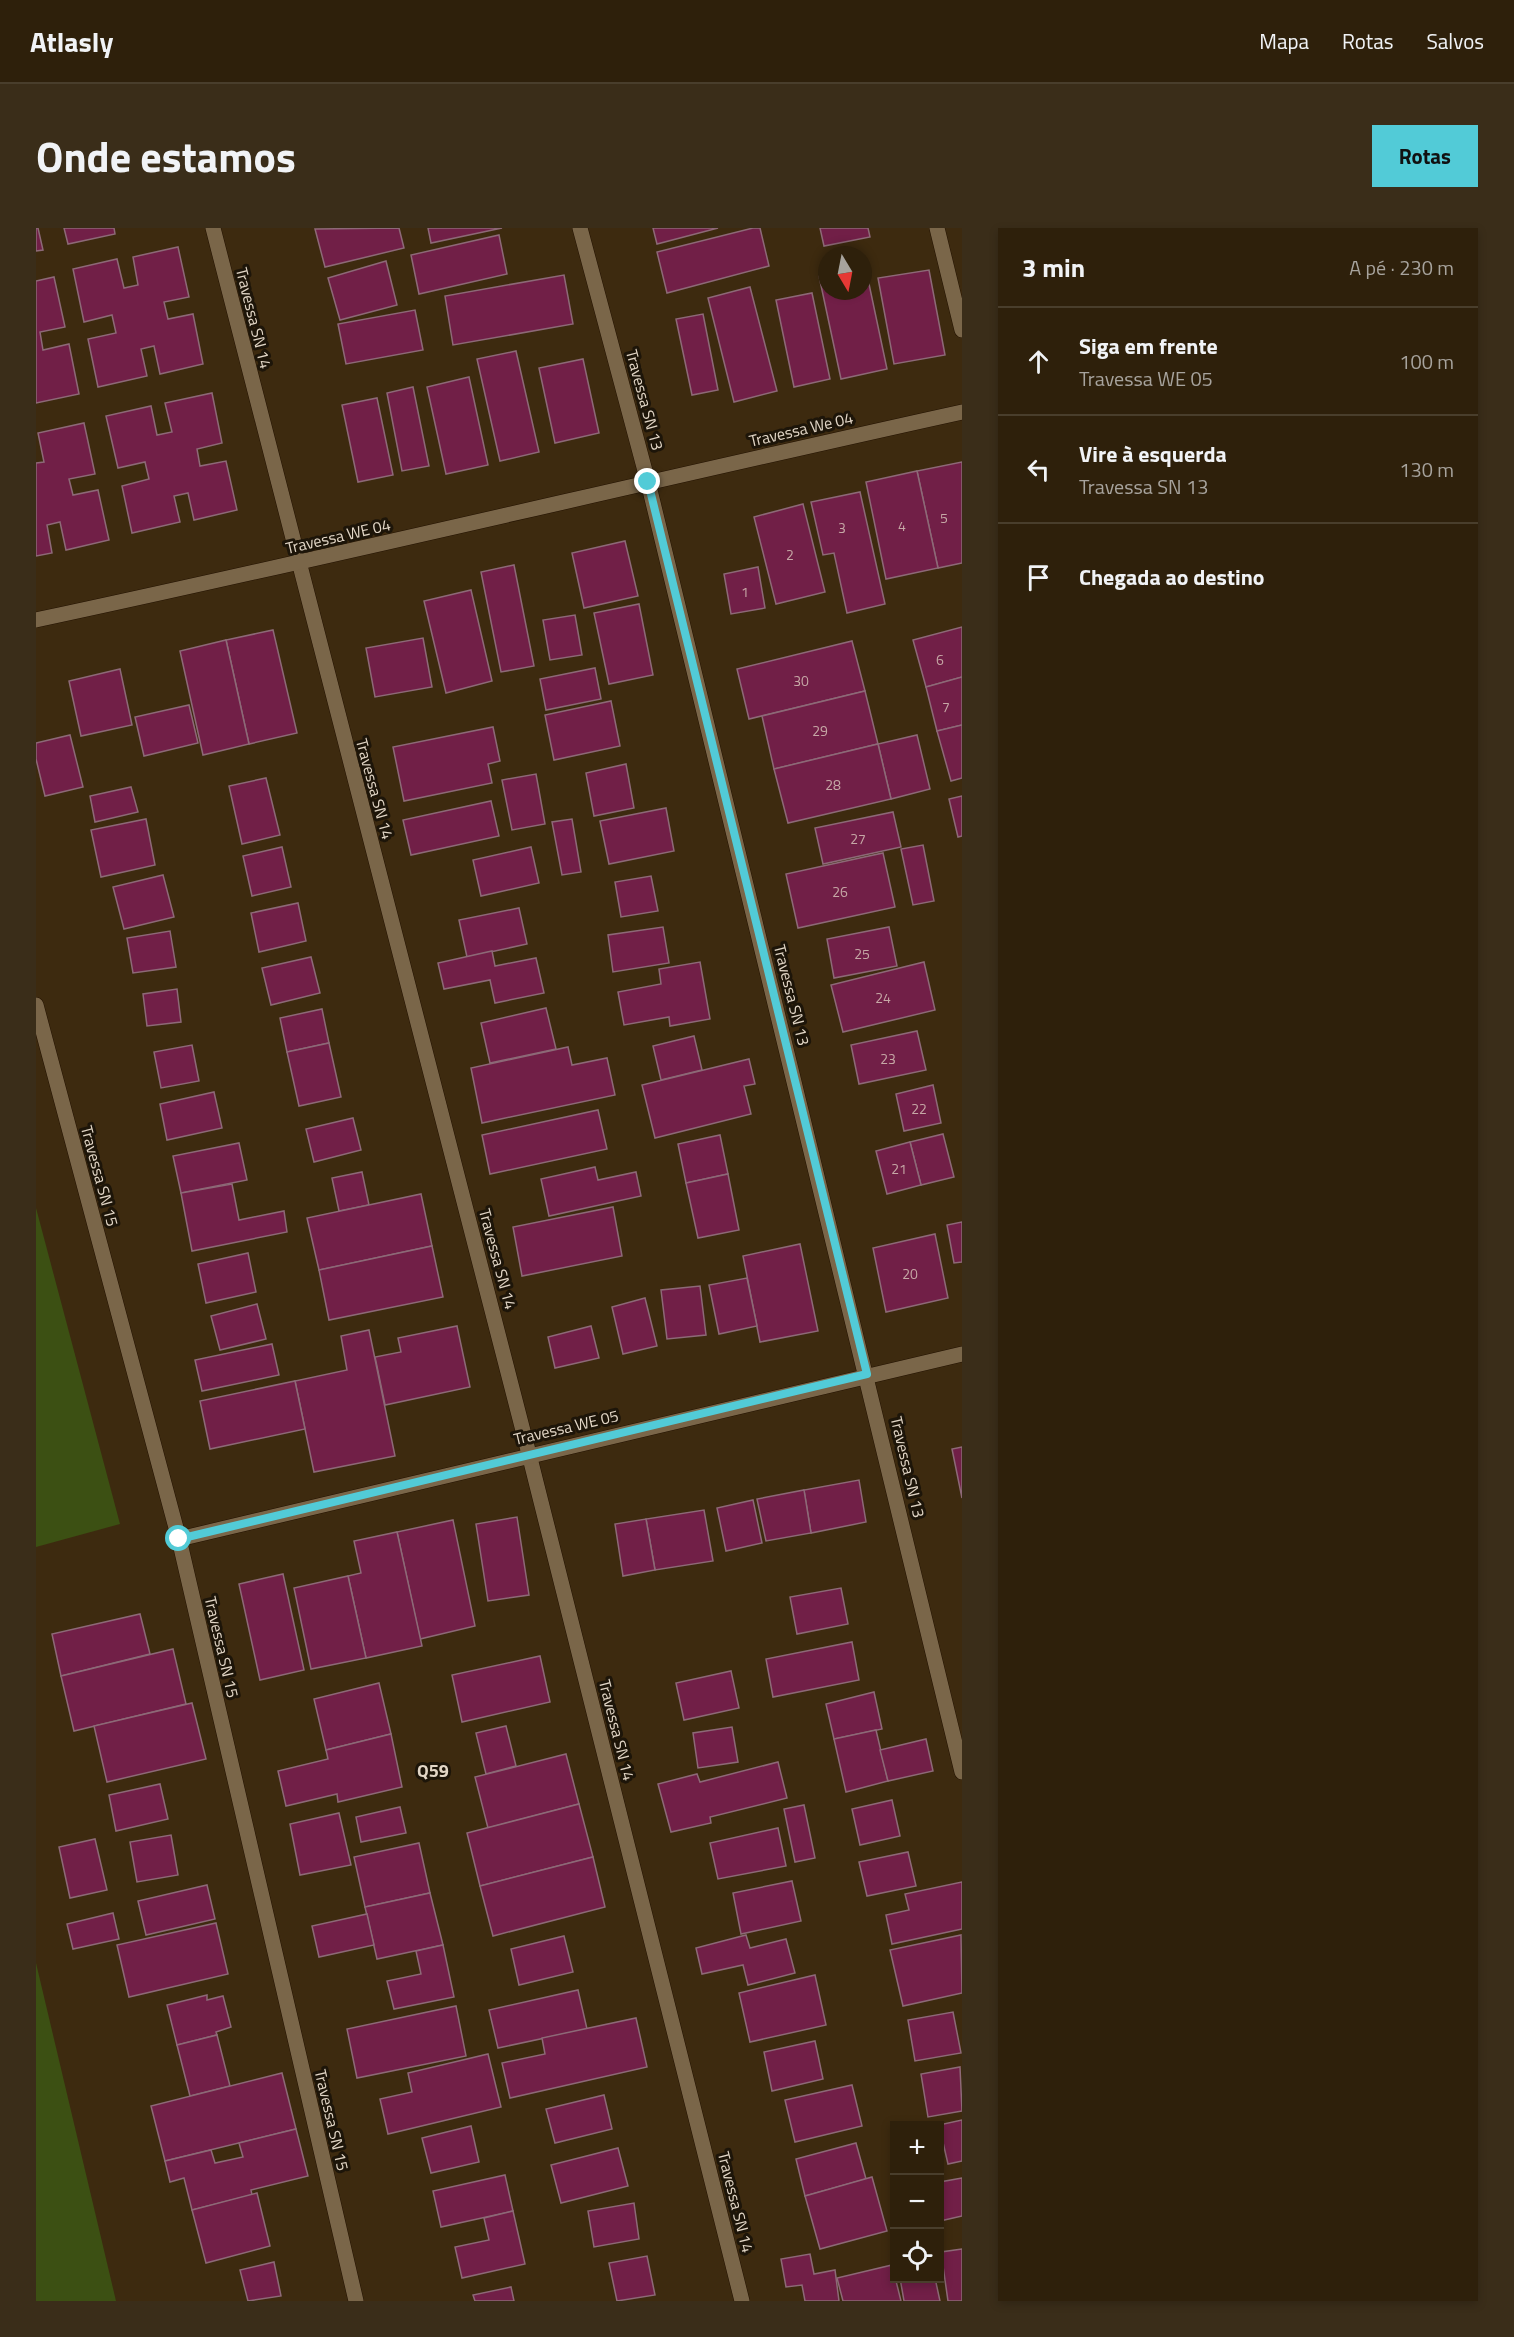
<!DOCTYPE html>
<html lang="pt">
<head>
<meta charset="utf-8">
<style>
	:root { --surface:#2e200b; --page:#3a2d19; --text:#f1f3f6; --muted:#a7a39d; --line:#493e2c; --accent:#52cbd7 }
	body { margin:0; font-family:"Titillium Web",sans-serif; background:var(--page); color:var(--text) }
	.controls { position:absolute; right:18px; bottom:18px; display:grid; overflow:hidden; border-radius:0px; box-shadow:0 3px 9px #0003 }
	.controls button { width:54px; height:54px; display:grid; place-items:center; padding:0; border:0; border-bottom:2px solid var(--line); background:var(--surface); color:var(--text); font:30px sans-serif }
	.compass { position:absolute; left:782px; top:18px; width:54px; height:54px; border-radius:50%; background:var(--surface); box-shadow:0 3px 9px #0003; rotate:170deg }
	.stop { position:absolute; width:18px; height:18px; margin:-14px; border:4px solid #52cbd7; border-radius:50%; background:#fff }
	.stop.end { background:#52cbd7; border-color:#fff; box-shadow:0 2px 6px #0008 }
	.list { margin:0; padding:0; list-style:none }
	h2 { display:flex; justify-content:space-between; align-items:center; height:78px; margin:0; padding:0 24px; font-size:26px }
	h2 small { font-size:20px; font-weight:400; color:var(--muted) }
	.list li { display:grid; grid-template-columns:39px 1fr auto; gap:18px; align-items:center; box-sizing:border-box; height:108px; padding:0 24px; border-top:2px solid var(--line) }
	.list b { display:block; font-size:22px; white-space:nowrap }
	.list p { margin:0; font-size:20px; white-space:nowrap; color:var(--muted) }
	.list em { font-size:20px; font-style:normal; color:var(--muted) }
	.icon { flex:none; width:33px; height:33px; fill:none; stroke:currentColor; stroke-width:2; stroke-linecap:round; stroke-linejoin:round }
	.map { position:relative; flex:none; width:926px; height:2073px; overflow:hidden; border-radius:0px }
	header { display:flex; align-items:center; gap:36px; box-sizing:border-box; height:84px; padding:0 30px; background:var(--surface); border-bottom:2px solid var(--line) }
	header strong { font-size:28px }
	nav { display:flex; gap:33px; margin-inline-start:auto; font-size:21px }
	.intro { display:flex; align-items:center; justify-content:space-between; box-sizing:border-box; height:144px; padding:0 36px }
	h1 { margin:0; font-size:42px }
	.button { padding:15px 27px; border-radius:0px; background:var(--accent); color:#111; font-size:21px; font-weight:700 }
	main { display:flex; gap:36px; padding:0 36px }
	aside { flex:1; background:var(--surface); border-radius:0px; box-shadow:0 3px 9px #0003 }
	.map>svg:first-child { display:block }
	.green { fill:#3c5013 }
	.building { fill:#711f47; stroke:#8d6977; stroke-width:1.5 }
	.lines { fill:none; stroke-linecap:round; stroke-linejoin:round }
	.street-casing { stroke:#231200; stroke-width:16 }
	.street { stroke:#7a6649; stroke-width:15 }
	.route { stroke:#52cbd7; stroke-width:8 }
	.labels { text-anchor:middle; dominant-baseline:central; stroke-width:6; stroke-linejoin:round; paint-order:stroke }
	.number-label { font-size:14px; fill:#c6a8a6 }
	.street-label { font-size:16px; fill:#e2d6c6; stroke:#1d1509 }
	.neighbourhood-label { font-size:18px; font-weight:bold; fill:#e2d6c6; stroke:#1d1509 }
</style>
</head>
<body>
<header>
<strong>Atlasly</strong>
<nav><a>Mapa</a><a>Rotas</a><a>Salvos</a></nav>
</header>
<div class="intro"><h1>Onde estamos</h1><a class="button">Rotas</a></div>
<main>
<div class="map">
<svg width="926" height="2073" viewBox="0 0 926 2073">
	<rect width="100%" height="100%" fill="#3d2a0f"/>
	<g class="green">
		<polygon points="0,980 84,1296 0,1319"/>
		<polygon points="0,1735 80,2073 0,2073"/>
	</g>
	<g class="building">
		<polygon points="0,0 2,0 7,22 0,23"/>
		<polygon points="28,0 78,0 79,6 32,16"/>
		<polygon points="363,0 368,20 289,39 279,1"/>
		<polygon points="392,0 466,0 395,15"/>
		<polygon points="617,0 682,0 621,16"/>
		<polygon points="717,0 724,0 733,38 631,65 621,24"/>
		<polygon points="784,0 832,0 834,9 788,18"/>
		<polygon points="463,7 471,46 383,66 375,27"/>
		<polygon points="142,19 153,69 128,74 132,91 157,86 167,136 124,146 118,118 105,121 111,148 62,159 52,111 80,105 76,87 48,94 37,41 81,31 88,60 102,57 97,29"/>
		<polygon points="350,33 361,77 304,92 292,50"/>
		<polygon points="829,37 851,141 805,151 783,48 791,46 791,63 827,63 827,38"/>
		<polygon points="893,42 909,127 858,136 842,50"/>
		<polygon points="528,47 537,96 417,117 409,68"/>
		<polygon points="18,49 29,99 4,104 7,122 33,116 43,166 0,175 0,53"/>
		<polygon points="714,59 741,163 698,174 672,70"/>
		<polygon points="776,65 794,151 758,159 740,72"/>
		<polygon points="379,82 387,122 310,136 302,96"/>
		<polygon points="667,86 682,162 656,167 640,91"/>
		<polygon points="480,123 503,224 464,233 441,131"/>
		<polygon points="547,131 563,205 519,215 503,140"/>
		<polygon points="433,149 452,237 410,246 391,159"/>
		<polygon points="377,159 393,238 366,243 351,165"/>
		<polygon points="176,165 186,215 161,221 164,238 190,233 201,282 158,292 152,265 138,268 144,294 96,305 86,258 113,251 109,234 82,240 70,188 115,178 121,207 136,204 129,175"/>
		<polygon points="341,170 357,247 322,254 306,177"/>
		<polygon points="48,195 59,246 33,251 37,267 62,262 73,312 30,322 24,294 11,297 16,325 0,328 0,235 8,234 2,205"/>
		<polygon points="926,234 926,335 902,340 881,243"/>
		<polygon points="881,243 902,340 850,351 830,254"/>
		<polygon points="824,264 849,376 811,385 798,325 787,327 775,274"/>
		<polygon points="767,276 789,364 740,376 718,289"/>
		<polygon points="589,313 602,368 548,380 536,325"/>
		<polygon points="478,337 498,438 465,444 445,344"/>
		<polygon points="722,339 729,380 695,386 688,346"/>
		<polygon points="435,362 456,453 410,465 388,373"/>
		<polygon points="603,376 617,447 573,456 558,385"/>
		<polygon points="539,387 546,427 514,432 507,392"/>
		<polygon points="926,399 926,449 890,459 877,412"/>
		<polygon points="237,402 261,505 213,516 190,412"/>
		<polygon points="387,410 396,459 339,469 330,420"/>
		<polygon points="190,412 213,516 167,527 144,423"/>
		<polygon points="816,413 829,463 713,491 701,441"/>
		<polygon points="559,440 565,471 510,482 504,451"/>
		<polygon points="84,441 96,497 45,508 33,453"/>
		<polygon points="926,449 926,497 901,503 890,459"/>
		<polygon points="829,463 842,516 738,541 726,488"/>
		<polygon points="575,473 584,518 518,532 509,487"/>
		<polygon points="153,477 162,515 108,528 99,489"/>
		<polygon points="926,497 926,550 915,553 901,503"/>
		<polygon points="457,499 464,533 452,536 456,555 368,573 357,519"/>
		<polygon points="34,507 47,559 9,568 0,531 0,515"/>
		<polygon points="881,507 894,561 855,571 842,516"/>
		<polygon points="842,516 855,571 752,595 738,541"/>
		<polygon points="590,536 598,580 558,588 550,545"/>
		<polygon points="500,546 509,596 476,602 466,552"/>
		<polygon points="230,550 244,607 206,616 193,558"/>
		<polygon points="95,559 102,584 59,594 54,568"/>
		<polygon points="926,568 926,608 922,609 913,571"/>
		<polygon points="455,573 463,608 375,627 367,592"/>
		<polygon points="630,580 638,623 573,636 564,593"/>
		<polygon points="857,584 865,619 787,636 779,600"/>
		<polygon points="110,591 119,637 65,649 55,602"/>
		<polygon points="536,591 545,644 526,647 516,594"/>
		<polygon points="887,617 898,673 877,677 865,621"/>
		<polygon points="246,619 255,659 216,668 207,628"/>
		<polygon points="495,619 503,655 445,668 437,632"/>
		<polygon points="847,625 859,679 762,700 750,646"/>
		<polygon points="127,647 138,689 88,701 77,659"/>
		<polygon points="615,648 622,683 585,689 579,654"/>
		<polygon points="262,675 270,713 223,724 215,685"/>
		<polygon points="483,680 491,716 431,729 423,692"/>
		<polygon points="627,699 633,735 577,744 572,707"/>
		<polygon points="853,699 861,738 798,750 791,711"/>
		<polygon points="134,703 140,739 97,745 91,710"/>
		<polygon points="456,723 459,738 500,730 508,765 459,775 454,752 408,761 402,735"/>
		<polygon points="275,729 284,765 235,777 226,740"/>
		<polygon points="664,734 674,791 634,798 633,789 588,797 582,764 625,756 623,741"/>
		<polygon points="888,734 899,782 807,804 795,757"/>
		<polygon points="141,761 145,794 111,798 107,766"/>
		<polygon points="510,780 520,821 454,835 445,795"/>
		<polygon points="286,781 293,815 251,824 244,790"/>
		<polygon points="881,803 890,842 823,856 815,817"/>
		<polygon points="658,808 666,842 625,852 617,818"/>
		<polygon points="293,815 305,869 263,878 251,824"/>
		<polygon points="156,817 163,853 125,860 118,824"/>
		<polygon points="532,819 536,837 571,830 579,867 446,895 435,840"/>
		<polygon points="713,831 719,856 708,858 715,886 619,910 606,857"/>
		<polygon points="897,857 905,895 868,903 860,866"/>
		<polygon points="178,864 186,900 131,912 124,876"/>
		<polygon points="562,882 571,921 454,946 446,907"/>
		<polygon points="317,890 325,922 278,934 270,901"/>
		<polygon points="907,906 918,949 885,957 874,914"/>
		<polygon points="684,907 692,946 650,955 642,916"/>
		<polygon points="874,914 885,957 851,966 840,923"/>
		<polygon points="203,915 211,952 145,965 137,928"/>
		<polygon points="559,939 562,952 600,944 605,968 513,988 505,951"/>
		<polygon points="326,944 333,977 303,983 296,950"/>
		<polygon points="692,946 703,1002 662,1010 650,955"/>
		<polygon points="196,956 203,992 248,983 251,1004 156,1023 145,965"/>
		<polygon points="385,966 396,1018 283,1042 271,990"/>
		<polygon points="577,979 586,1028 486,1048 477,999"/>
		<polygon points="926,994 926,1034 918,1035 911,997"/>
		<polygon points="899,1006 912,1070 850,1084 837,1020"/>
		<polygon points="764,1016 782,1103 724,1114 707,1028"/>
		<polygon points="396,1018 407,1069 293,1092 283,1042"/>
		<polygon points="212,1025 220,1064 170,1075 162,1036"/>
		<polygon points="711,1050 721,1098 683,1106 673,1057"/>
		<polygon points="664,1058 670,1107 631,1111 625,1062"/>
		<polygon points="609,1070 621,1118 587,1126 576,1079"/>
		<polygon points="221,1076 230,1111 184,1122 175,1088"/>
		<polygon points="421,1098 434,1159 349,1177 339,1129 365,1124 362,1110"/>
		<polygon points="555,1098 563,1130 519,1140 512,1109"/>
		<polygon points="333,1102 359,1228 278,1244 259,1153 311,1142 305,1108"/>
		<polygon points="236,1116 243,1147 166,1163 159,1132"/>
		<polygon points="259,1153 269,1201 174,1221 164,1173"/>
		<polygon points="926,1219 926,1270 916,1221"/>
		<polygon points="823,1252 830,1294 775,1305 768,1262"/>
		<polygon points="768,1262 775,1305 730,1313 721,1271"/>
		<polygon points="717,1272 726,1315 690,1323 681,1280"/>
		<polygon points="668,1282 677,1333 619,1342 610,1291"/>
		<polygon points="481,1289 493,1367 452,1373 440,1296"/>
		<polygon points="610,1291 619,1342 587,1348 579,1296"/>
		<polygon points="417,1292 439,1398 384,1411 361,1304"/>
		<polygon points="361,1304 386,1418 330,1430 312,1348 325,1345 318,1313"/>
		<polygon points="247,1346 268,1442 224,1452 203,1356"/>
		<polygon points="312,1348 330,1430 275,1441 258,1360"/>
		<polygon points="805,1360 812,1396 761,1406 754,1369"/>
		<polygon points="104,1386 114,1426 25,1448 16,1406"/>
		<polygon points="816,1414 823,1452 737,1469 730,1431"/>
		<polygon points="137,1421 150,1476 38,1503 25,1448"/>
		<polygon points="504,1428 514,1474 426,1494 416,1447"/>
		<polygon points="695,1443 703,1480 648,1492 640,1455"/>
		<polygon points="343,1455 355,1506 290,1522 278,1471"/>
		<polygon points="838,1464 846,1501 798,1511 790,1476"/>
		<polygon points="156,1475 170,1531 71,1554 58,1498"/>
		<polygon points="470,1498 480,1538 450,1546 440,1505"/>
		<polygon points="696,1499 702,1534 662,1540 657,1505"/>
		<polygon points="840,1502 852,1553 810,1564 798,1511"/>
		<polygon points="355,1506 366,1559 302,1574 301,1566 250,1578 242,1543 292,1531 290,1522"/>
		<polygon points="890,1511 897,1543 852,1553 844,1522"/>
		<polygon points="530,1526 543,1576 452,1600 439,1549"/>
		<polygon points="742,1534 751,1570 674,1589 675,1595 635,1604 622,1556 661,1546 664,1554"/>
		<polygon points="124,1556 132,1591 80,1603 73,1567"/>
		<polygon points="856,1572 864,1608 824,1617 816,1581"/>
		<polygon points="543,1576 557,1629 444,1658 431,1605"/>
		<polygon points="768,1577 779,1630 759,1634 748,1581"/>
		<polygon points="364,1579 370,1605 325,1614 320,1589"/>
		<polygon points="303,1585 315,1637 264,1647 254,1596"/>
		<polygon points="742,1600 750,1638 682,1651 674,1615"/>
		<polygon points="135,1607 142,1647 101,1654 94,1614"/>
		<polygon points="59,1611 71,1662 34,1670 23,1619"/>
		<polygon points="383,1615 394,1665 329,1679 318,1629"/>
		<polygon points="872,1624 880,1658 831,1668 823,1634"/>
		<polygon points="557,1629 569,1679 457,1708 444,1658"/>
		<polygon points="756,1653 765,1693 705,1706 697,1665"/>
		<polygon points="926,1654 926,1701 856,1716 850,1687 873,1682 869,1666"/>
		<polygon points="171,1657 179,1691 110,1707 102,1673"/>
		<polygon points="394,1665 407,1717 341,1731 329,1679"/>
		<polygon points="77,1685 83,1711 37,1721 31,1696"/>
		<polygon points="331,1686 338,1717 283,1729 276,1698"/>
		<polygon points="180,1695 192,1746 93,1769 81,1717"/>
		<polygon points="710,1707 714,1720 750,1711 759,1745 712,1757 707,1737 666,1746 660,1720"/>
		<polygon points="925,1707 926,1765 867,1778 854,1722"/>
		<polygon points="528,1708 537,1744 483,1757 475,1721"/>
		<polygon points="407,1717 418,1769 358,1781 351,1753 385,1746 380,1723"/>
		<polygon points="779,1747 790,1797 714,1814 703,1765"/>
		<polygon points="542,1762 551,1801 462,1820 453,1782"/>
		<polygon points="171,1767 171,1772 187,1768 195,1799 180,1804 181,1807 141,1817 131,1777"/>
		<polygon points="420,1778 430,1828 321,1850 311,1801"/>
		<polygon points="917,1784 925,1825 879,1833 872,1792"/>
		<polygon points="600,1790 611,1839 474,1870 466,1835 509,1826 506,1810"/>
		<polygon points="181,1807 194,1858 154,1868 141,1817"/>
		<polygon points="779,1813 787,1851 736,1863 728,1824"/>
		<polygon points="452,1826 465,1879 352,1906 344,1871 376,1864 372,1845"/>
		<polygon points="924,1839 926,1883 892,1889 885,1846"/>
		<polygon points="246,1845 260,1901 129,1933 115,1878"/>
		<polygon points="816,1857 826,1898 759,1914 749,1872"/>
		<polygon points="568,1867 576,1901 519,1915 510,1881"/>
		<polygon points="926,1892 926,1933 912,1936 903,1897"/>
		<polygon points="435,1898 443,1934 395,1945 386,1910"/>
		<polygon points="260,1901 272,1948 215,1962 216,1967 156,1982 148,1950 134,1954 129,1933 175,1922 179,1935 207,1929 203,1915"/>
		<polygon points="820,1915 830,1951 769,1968 760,1931"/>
		<polygon points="582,1920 592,1958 525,1975 515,1937"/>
		<polygon points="469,1947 477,1983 405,1999 397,1963"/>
		<polygon points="836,1949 851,2003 784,2021 769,1968"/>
		<polygon points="926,1950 926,1988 904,1993 904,1954"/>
		<polygon points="221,1965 234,2018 170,2035 156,1982"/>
		<polygon points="598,1975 603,2011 558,2019 552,1983"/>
		<polygon points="477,1983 489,2036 426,2050 419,2019 453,2012 448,1990"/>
		<polygon points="926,2021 926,2073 912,2073 905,2024"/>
		<polygon points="774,2026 778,2046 799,2042 803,2073 769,2073 766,2057 750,2059 745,2031"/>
		<polygon points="611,2028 619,2067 581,2073 573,2035"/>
		<polygon points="238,2034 245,2068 212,2073 204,2042"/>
		<polygon points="856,2037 865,2073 807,2073 801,2050"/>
		<polygon points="864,2050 899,2050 904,2073 868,2073"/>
		<polygon points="475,2059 478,2073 439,2073 437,2067"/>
	</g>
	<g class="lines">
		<g class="street-casing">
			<g id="street">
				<polyline points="177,0 493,1226 706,2073"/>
				<polyline points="544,0 612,254 926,1544"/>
				<polyline points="901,0 926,102"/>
				<path d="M0,392c309,-66 617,-140 926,-208"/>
				<polyline points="0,777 143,1311 320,2073"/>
				<polyline points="143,1311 926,1126"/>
			</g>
		</g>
		<use href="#street" class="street"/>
	</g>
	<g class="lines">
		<polyline class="route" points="143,1311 831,1146 612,254"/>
	</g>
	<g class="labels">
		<g class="number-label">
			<text x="908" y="289">5</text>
			<text x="866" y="297">4</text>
			<text x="806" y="299">3</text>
			<text x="754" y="326">2</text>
			<text x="709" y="363">1</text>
			<text x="904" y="431">6</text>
			<text x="765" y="452">30</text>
			<text x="910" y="478">7</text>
			<text x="784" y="502">29</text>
			<text x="797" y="556">28</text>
			<text x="822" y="610">27</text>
			<text x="804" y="663">26</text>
			<text x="826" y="725">25</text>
			<text x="847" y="769">24</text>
			<text x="852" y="830">23</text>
			<text x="883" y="880">22</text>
			<text x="863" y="940">21</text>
			<text x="874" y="1045">20</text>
		</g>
		<g class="street-label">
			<text transform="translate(218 90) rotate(76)">Travessa SN 14</text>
			<text transform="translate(609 172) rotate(75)">Travessa SN 13</text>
			<text transform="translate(765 201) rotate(-13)">Travessa We 04</text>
			<text transform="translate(302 308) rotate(-13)">Travessa WE 04</text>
			<text transform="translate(339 561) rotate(75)">Travessa SN 14</text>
			<text transform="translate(756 767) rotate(76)">Travessa SN 13</text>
			<text transform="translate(64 948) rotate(75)">Travessa SN 15</text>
			<text transform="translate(462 1031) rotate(75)">Travessa SN 14</text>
			<text transform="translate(530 1199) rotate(-13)">Travessa WE 05</text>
			<text transform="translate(872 1239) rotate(77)">Travessa SN 13</text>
			<text transform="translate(186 1419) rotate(77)">Travessa SN 15</text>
			<text transform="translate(581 1502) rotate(76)">Travessa SN 14</text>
			<text transform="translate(296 1892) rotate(77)">Travessa SN 15</text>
			<text transform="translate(700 1974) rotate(76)">Travessa SN 14</text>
		</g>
		<g class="neighbourhood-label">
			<text x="397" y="1542">Q59</text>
		</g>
	</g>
</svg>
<div class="controls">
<button>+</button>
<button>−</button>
<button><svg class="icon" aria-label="locate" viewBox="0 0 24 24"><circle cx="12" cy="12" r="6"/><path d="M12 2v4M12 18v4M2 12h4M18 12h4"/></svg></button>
</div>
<svg class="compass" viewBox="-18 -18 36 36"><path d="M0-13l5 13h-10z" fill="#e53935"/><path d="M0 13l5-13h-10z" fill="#a7a39d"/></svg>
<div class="stop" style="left:143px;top:1311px"></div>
<div class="stop end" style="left:612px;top:254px"></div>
</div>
<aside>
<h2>3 min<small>A pé · 230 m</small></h2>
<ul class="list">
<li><svg class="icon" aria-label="ahead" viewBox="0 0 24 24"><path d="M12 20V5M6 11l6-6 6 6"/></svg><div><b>Siga em frente</b><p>Travessa WE 05</p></div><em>100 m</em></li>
<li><svg class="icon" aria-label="left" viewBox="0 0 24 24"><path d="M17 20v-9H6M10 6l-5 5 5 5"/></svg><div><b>Vire à esquerda</b><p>Travessa SN 13</p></div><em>130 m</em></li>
<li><svg class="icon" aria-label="arrive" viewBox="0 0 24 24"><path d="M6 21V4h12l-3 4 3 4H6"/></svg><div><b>Chegada ao destino</b></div></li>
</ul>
</aside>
</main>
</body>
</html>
